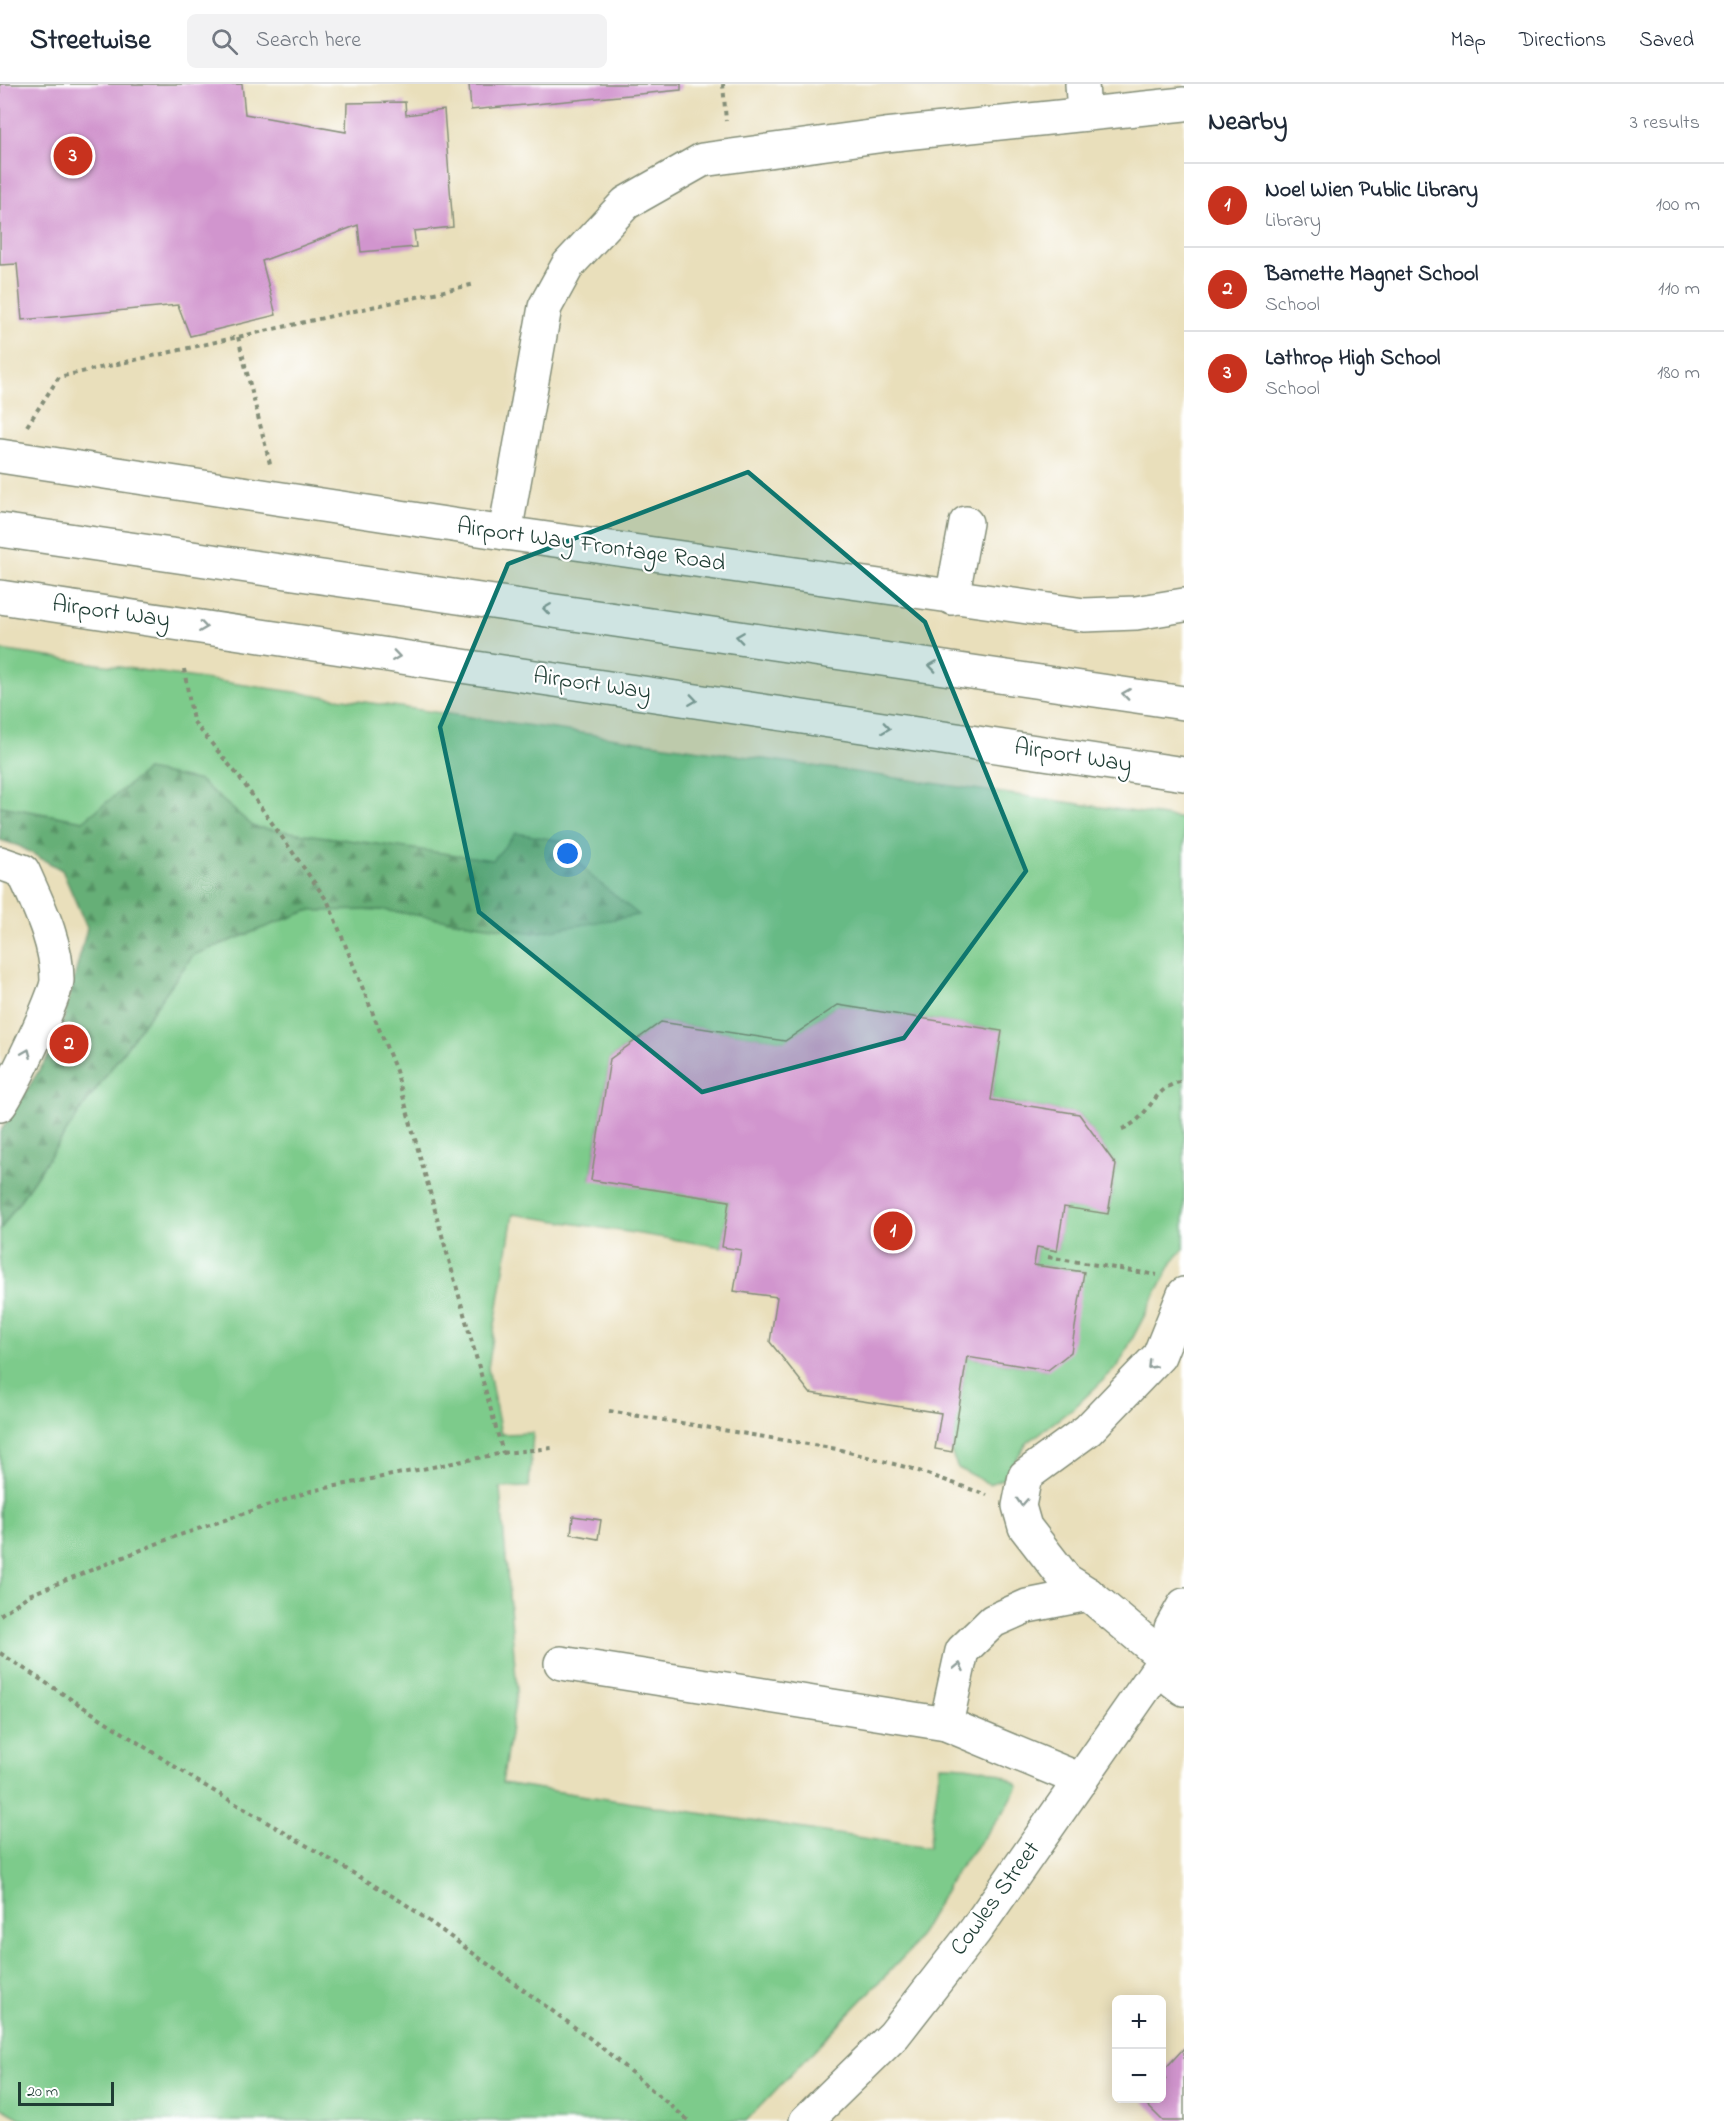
<!DOCTYPE html>
<html lang="en">
<head>
<meta charset="utf-8">
<style>
	:root { --surface:#fff; --page:#f2f2f3; --text:#1f2937; --muted:#747a83; --line:#e0e1e3; --accent:#c8321e }
	body { margin:0; font-family:"Indie Flower",sans-serif; background:var(--page); color:var(--text) }
	.controls { position:absolute; right:18px; bottom:18px; display:grid; overflow:hidden; border-radius:9px; box-shadow:0 3px 15px #0003 }
	.controls button { width:54px; height:54px; display:grid; place-items:center; padding:0; border:0; border-bottom:2px solid var(--line); background:var(--surface); color:var(--text); font:30px sans-serif }
	.scale { position:absolute; left:18px; bottom:15px; width:96px; box-sizing:border-box; padding-left:6px; border:3px solid #1f3d34; border-top:0; font-size:16px; line-height:21px; white-space:nowrap; color:#1f3d34; -webkit-text-stroke:4px #fff; paint-order:stroke }
	.you { position:absolute; left:568px; top:770px; width:21px; height:21px; margin:-15px; border:4px solid #fff; border-radius:50%; background:#1a73e8; box-shadow:0 0 0 9px #1a73e833 }
	.badge { display:grid; place-items:center; width:39px; height:39px; border-radius:50%; background:var(--accent); color:#fff; font-size:20px; font-weight:700 }
	.pin { position:absolute; translate:-50% -50%; border:3px solid #fff; box-shadow:0 2px 6px #0006 }
	.list { margin:0; padding:0; list-style:none }
	h2 { display:flex; justify-content:space-between; align-items:center; height:78px; margin:0; padding:0 24px; font-size:26px }
	h2 small { font-size:20px; font-weight:400; color:var(--muted) }
	.list li { display:grid; grid-template-columns:39px 1fr auto; gap:18px; align-items:center; box-sizing:border-box; height:84px; padding:0 24px; border-top:2px solid var(--line) }
	.list b { display:block; font-size:22px; white-space:nowrap }
	.list p { margin:0; font-size:20px; white-space:nowrap; color:var(--muted) }
	.list em { font-size:20px; font-style:normal; color:var(--muted) }
	.icon { flex:none; width:33px; height:33px; fill:none; stroke:currentColor; stroke-width:2; stroke-linecap:round; stroke-linejoin:round }
	.map { position:relative; flex:none; width:1184px; height:2037px; overflow:hidden }
	header { display:flex; align-items:center; gap:36px; box-sizing:border-box; height:84px; padding:0 30px; background:var(--surface); border-bottom:2px solid var(--line) }
	header strong { font-size:28px }
	nav { display:flex; gap:33px; margin-inline-start:auto; font-size:21px }
	.search { width:420px; height:54px; background:var(--page); display:flex; align-items:center; gap:15px; box-sizing:border-box; padding:0 21px; border-radius:9px; color:var(--muted); font-size:22px }
	main { display:flex }
	aside { flex:1; background:var(--surface) }
	.map>svg:first-child { display:block }
	.green { fill:#7dcb8b; stroke:#4e8460; stroke-width:1.5 }
	.forest { fill:url(#forest-firs); stroke:#427656; stroke-width:1.5 }
	.building { fill:#d195ce }
	.lines { fill:none; stroke-linecap:round; stroke-linejoin:round }
	.minor-casing { stroke:#848e78; stroke-width:36 }
	.major-casing { stroke:#848e78; stroke-width:36 }
	.path { stroke:#848e78; stroke-width:4; stroke-dasharray:4.5 4.5; stroke-linecap:butt }
	.minor { stroke:#fff; stroke-width:33 }
	.major { stroke:#fff; stroke-width:33 }
	.oneway { stroke:#8f9e9a }
	.marked { fill:#0f766e; fill-opacity:0.2; stroke:#0f766e; stroke-width:4.5; stroke-linejoin:round }
	.labels { text-anchor:middle; dominant-baseline:central; stroke-width:4.5; stroke-linejoin:round; paint-order:stroke }
	.street-label { font-size:24px; fill:#1f3d34; stroke:#fff }
</style>
</head>
<body>
<header>
<strong>Streetwise</strong>
<div class="search"><svg class="icon" aria-label="search" viewBox="0 0 24 24"><circle cx="10" cy="10" r="6"/><path d="M15 15l6 6"/></svg>Search here</div>
<nav><a>Map</a><a>Directions</a><a>Saved</a></nav>
</header>
<main>
<div class="map">
<svg width="1184" height="2037" viewBox="0 0 1184 2037">
	<defs>
		<pattern id="forest-firs" width="22" height="20" patternUnits="userSpaceOnUse" patternTransform="scale(1.5)"><rect width="22" height="20" fill="#66af77"/><path d="M5 1l3.5 6h-7zM16 11l3.5 6h-7z" fill="#539062"/></pattern>
	</defs>
	<rect width="100%" height="100%" fill="#fff"/>
	<filter id="ink" filterUnits="userSpaceOnUse"><feTurbulence type="fractalNoise" baseFrequency=".0167" numOctaves="2"/><feDisplacementMap in="SourceGraphic" scale="12" xChannelSelector="R" yChannelSelector="G"/><feConvolveMatrix kernelMatrix="1 2 1 2 8 2 1 2 1" color-interpolation-filters="sRGB"/></filter>
	<filter id="wash" filterUnits="userSpaceOnUse"><feTurbulence type="fractalNoise" baseFrequency=".008" numOctaves="4" result="noise"/><feDisplacementMap in="SourceGraphic" scale="24" xChannelSelector="R" yChannelSelector="G"/><feGaussianBlur stdDeviation="1.35" result="paint"/><feColorMatrix in="noise" values="0 0 0 0 0 0 0 0 0 0 0 0 0 0 0 0 0 1.4 0 .05"/><feComposite in="paint" operator="in"/></filter>
	<g filter="url(#wash)">
		<rect width="100%" height="100%" fill="#e9dfbb"/>
		<path class="green" d="M0,566l1184,169v430l-11,12 -55,105 -41,39 -50,38 -24,36 -14,5 -31,-16 -7,-16 16,-95 81,13 36,-98 -50,-7 3,-18 20,3 7,-43 44,6 8,-48 -37,-51 -88,-14 11,-69 -164,-26 -53,36 -124,-19 -51,37 -19,120 138,22 -7,46 -209,-33 -25,154 13,66 32,-1 -4,54 -29,1 17,202 -15,93 427,65 11,-83c25,0 60,3 78,21l-12,22 -52,67 -43,74 -165,172h-721l-25,-14v-877l81,-120 112,-155 114,-44 -160,-141 -63,51 -84,-15z"/>
		<polygon class="forest" points="147,686 200,697 254,743 493,776 516,749 562,757 591,792 639,831 534,849 383,826 307,827 193,871 81,1026 0,1146 0,1048 58,957 87,844 62,786 19,762 0,756 0,722 83,737"/>
		<g id="blocks">
			<g class="building">
				<polygon points="0,0 242,0 245,30 346,48 347,19 405,18 406,31 444,26 453,143 414,147 416,163 361,168 358,141 262,177 276,231 190,252 178,221 22,236 17,180 0,181"/>
				<polygon points="469,0 681,0 681,6 471,26"/>
				<polygon points="838,921 1002,947 991,1016 1079,1030 1116,1081 1108,1130 1064,1123 1057,1167 1037,1163 1034,1181 1084,1188 1071,1268 1048,1286 967,1273 952,1368 935,1365 941,1329 810,1309 770,1258 777,1213 734,1207 741,1166 722,1163 729,1117 591,1096 610,975 661,938 785,957"/>
				<polygon points="573,1432 601,1436 598,1455 571,1450"/>
				<polygon points="1184,1964 1184,2037 1163,2037 1144,2018 1147,2014 1162,2014 1162,2000 1166,1995 1162,1988"/>
			</g>
		</g>
	</g>
	<g filter="url(#ink)">
		<use href="#blocks" fill-opacity="0" stroke="#848e78" stroke-width="1.5"/>
		<g class="lines">
			<g class="minor-casing">
				<g id="minor">
					<polyline points="1082,0 1084,30"/>
					<polyline points="0,372 505,449 1084,531 1136,529 1184,521"/>
					<polyline points="505,449 545,223 568,181 626,119 702,76 885,51 1184,20"/>
					<polyline points="952,514 966,439"/>
					<path d="M0,779l23,8c15,34 34,70 34,109 0,15 -46,109 -57,125"/>
					<polyline points="1167,1576 1088,1510 1066,1496 1025,1443 1019,1422 1025,1392 1088,1346 1159,1272 1184,1210"/>
					<polyline points="561,1579 946,1640 1081,1696"/>
					<polyline points="1158,1585 1184,1605"/>
					<polyline points="946,1640 962,1567 993,1537 1027,1522 1088,1510"/>
				</g>
			</g>
			<g class="major-casing">
				<g id="major">
					<polyline points="0,446 1184,619"/>
					<polyline points="0,513 1184,690"/>
					<polyline points="1167,1576 1171,1544 1184,1521"/>
					<polyline points="806,2037 894,1951 975,1847 1158,1585 1167,1576 1184,1572"/>
				</g>
			</g>
			<g class="path">
				<polyline points="723,0 726,37"/>
				<polyline points="238,253 270,380"/>
				<polyline points="27,342 59,293 475,200"/>
				<polyline points="184,585 193,637 240,694 328,818 396,987 503,1369"/>
				<path d="M1122,1045c30,-11 28,-42 62,-48"/>
				<polyline points="1048,1173 1157,1191"/>
				<polyline points="609,1327 837,1365 913,1385 987,1411"/>
				<polyline points="0,1531 29,1511 171,1454 311,1407 503,1369 552,1364"/>
				<polyline points="0,1569 197,1697 404,1819 595,1958 689,2037"/>
			</g>
			<use href="#minor" class="minor"/>
			<use href="#major" class="major"/>
		</g>
		<defs><path id="oneway-chevron" d="M-2-3.5L2.5 0L-2 3.5" fill="none" stroke-width="1.6" stroke-linecap="round" stroke-linejoin="round" transform="scale(1.5)"/></defs>
		<g class="oneway">
			<use href="#oneway-chevron" transform="translate(547 525) rotate(-172)"/>
			<use href="#oneway-chevron" transform="translate(203 543) rotate(8)"/>
			<use href="#oneway-chevron" transform="translate(740 553) rotate(-172)"/>
			<use href="#oneway-chevron" transform="translate(396 572) rotate(8)"/>
			<use href="#oneway-chevron" transform="translate(933 582) rotate(-172)"/>
			<use href="#oneway-chevron" transform="translate(1126 610) rotate(-172)"/>
			<use href="#oneway-chevron" transform="translate(693 616) rotate(8)"/>
			<use href="#oneway-chevron" transform="translate(886 644) rotate(8)"/>
			<use href="#oneway-chevron" transform="translate(27 969) rotate(-67)"/>
			<use href="#oneway-chevron" transform="translate(1151 1281) rotate(134)"/>
			<use href="#oneway-chevron" transform="translate(1022 1418) rotate(93)"/>
			<use href="#oneway-chevron" transform="translate(959 1583) rotate(-78)"/>
		</g>
	</g>
	<path class="marked" d="M748,388l177,150 101,249 -122,167 -202,54 -223,-180 -39,-185 68,-163z"/>
	<g class="labels">
		<g class="street-label">
			<text transform="translate(591 462) rotate(8)">Airport Way Frontage Road</text>
			<text transform="translate(111 529) rotate(8)">Airport Way</text>
			<text transform="translate(592 601) rotate(8)">Airport Way</text>
			<text transform="translate(1073 673) rotate(9)">Airport Way</text>
			<text transform="translate(996 1815) rotate(-54)">Cowles Street</text>
		</g>
	</g>
</svg>
<div class="controls">
<button>+</button>
<button>−</button>
</div>
<div class="scale">20 m</div>
<div class="you"></div>
<div class="pin badge" style="left:893px;top:1147px">1</div>
<div class="pin badge" style="left:69px;top:960px">2</div>
<div class="pin badge" style="left:73px;top:72px">3</div>
</div>
<aside>
<h2>Nearby<small>3 results</small></h2>
<ul class="list">
<li><span class="badge">1</span><div><b>Noel Wien Public Library</b><p>Library</p></div><em>100 m</em></li>
<li><span class="badge">2</span><div><b>Barnette Magnet School</b><p>School</p></div><em>110 m</em></li>
<li><span class="badge">3</span><div><b>Lathrop High School</b><p>School</p></div><em>180 m</em></li>
</ul>
</aside>
</main>
</body>
</html>
